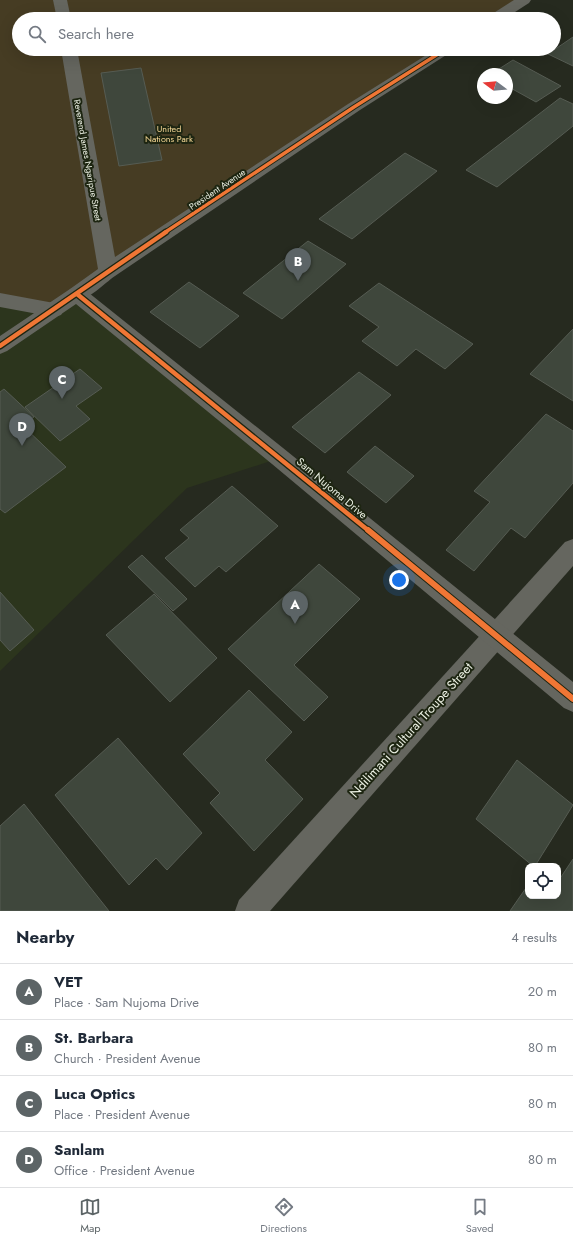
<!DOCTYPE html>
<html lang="en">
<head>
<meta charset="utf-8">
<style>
	:root { --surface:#fff; --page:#f6f6f7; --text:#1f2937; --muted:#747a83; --line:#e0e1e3; --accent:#5c6466 }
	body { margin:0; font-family:Jost,sans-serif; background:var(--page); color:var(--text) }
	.controls { position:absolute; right:12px; bottom:12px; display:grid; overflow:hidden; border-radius:8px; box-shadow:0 4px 16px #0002 }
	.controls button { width:36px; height:36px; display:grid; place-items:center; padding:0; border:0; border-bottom:1px solid var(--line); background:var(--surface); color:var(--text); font:20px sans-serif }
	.compass { position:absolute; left:477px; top:68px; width:36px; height:36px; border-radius:50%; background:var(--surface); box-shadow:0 4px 16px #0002; rotate:286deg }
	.you { position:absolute; left:399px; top:580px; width:14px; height:14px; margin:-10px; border:3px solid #fff; border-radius:50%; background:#1a73e8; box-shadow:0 0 0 6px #1a73e833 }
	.badge { display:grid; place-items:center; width:26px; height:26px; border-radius:50%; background:var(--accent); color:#fff; font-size:13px; font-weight:700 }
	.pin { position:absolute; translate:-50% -33px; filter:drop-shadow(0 1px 2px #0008) }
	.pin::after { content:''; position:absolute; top:21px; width:14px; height:12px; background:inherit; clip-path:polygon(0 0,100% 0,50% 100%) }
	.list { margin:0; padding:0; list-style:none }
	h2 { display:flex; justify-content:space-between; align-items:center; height:52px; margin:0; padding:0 16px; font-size:17px }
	h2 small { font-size:13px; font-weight:400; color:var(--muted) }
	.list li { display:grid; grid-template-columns:26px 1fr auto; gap:12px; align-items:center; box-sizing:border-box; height:56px; padding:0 16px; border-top:1px solid var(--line) }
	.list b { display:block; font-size:15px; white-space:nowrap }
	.list p { margin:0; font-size:13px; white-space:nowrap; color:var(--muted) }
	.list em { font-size:13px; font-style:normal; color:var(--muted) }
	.icon { flex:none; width:22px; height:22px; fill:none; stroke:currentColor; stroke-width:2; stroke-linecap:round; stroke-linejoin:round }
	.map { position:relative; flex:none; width:573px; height:911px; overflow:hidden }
	.search { position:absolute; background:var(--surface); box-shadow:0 4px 16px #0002; left:12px; right:12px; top:12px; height:44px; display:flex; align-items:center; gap:10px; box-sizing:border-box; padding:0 14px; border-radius:22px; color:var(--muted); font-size:15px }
	.sheet { height:276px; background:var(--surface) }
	nav { display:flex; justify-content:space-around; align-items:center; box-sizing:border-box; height:56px; border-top:1px solid var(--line); background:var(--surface); font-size:11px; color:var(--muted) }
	nav a { display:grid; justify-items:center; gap:2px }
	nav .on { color:var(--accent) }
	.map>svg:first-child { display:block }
	.built { fill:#2c351d }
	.green { fill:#463c23 }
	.building { fill:#3f473c; stroke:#565c53 }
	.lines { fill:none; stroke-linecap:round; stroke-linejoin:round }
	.minor { fill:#65665f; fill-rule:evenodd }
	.tertiary { fill:#65665f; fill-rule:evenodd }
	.cycleway-far2-casing { stroke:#1d2511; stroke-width:5.5 }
	.cycleway-far1-casing { stroke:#1d2511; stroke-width:7 }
	.cycleway-casing { stroke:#1d2511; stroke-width:8 }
	.cycleway-far2 { stroke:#f07635; stroke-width:3.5 }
	.cycleway-far1 { stroke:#f07635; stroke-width:4.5 }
	.cycleway { stroke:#f07635; stroke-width:6 }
	.labels { text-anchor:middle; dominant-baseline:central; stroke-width:4; stroke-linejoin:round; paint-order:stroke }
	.far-park-label { font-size:9px; fill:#f6d896; stroke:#1d2511 }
	.far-street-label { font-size:9px; fill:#ecf1e4; stroke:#1d2511 }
	.street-label { font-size:11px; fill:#ecf1e4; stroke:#1d2511 }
	.near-street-label { font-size:13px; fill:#ecf1e4; stroke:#1d2511 }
</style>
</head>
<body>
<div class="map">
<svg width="573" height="911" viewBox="0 0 573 911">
	<rect width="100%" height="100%" fill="#262a1f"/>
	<polygon class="built" points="77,294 280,458 187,488 0,671 0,301"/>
	<polygon class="green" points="0,0 525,0 496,19 19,19 19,49 451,49 54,310 0,301"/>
	<g class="building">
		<polygon points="573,37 573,66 548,54"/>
		<polygon points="513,60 561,86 536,102 507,86 507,74 491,74"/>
		<polygon points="141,68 162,160 119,166 101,73"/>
		<polygon points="560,98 573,104 573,126 497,187 466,170"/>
		<polygon points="405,153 437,171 352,239 319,219"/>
		<polygon points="308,241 346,264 282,319 243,293"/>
		<polygon points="189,282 239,316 200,348 150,312"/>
		<polygon points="379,283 473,344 445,369 416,349 397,366 362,341 379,327 349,306"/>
		<polygon points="573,329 573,401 530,374"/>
		<polygon points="80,369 102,388 76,406 90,419 60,441 25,407"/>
		<polygon points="359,372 391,395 325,453 292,427"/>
		<polygon points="4,389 34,417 22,425 66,467 5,513 0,509 0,392"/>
		<polygon points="546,414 573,431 573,483 525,538 511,528 474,571 446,550 490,502 474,491"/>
		<polygon points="375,446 414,476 386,503 347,472"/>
		<polygon points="232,486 278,526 226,572 219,566 195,587 165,558 189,538 180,530"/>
		<polygon points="142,555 187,599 173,611 128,567"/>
		<polygon points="319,564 360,599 294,665 328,697 304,721 228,649"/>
		<polygon points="0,592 34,630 10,651 0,640"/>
		<polygon points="154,594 217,658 170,702 106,635"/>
		<polygon points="249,690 292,732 265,760 303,799 254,851 210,803 220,793 183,754"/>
		<polygon points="118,738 202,833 167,870 156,858 129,885 55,795"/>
		<polygon points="517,760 573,805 535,866 533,866 476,819"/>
		<polygon points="24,804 109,911 0,911 0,826"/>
		<polygon points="573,859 573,911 510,911 528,885 528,896 558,896 558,875 561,877"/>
	</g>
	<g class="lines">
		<g class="minor">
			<polygon points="53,0 67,0 71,19 57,19"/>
			<polygon points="514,0 531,0 529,3 504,19 487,19 489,16"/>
			<path d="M61,49h16l38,208 233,-153 88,-55h18l-3,3 -91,58 -245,166c-13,9 -29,28 -45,23l-3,-5 3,-5 28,-20z"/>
			<polygon points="0,293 54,303 61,305 64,310 61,315 54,317 0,307"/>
			<polygon points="573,539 573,566 270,911 235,911 239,900 565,542"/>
		</g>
		<polygon class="tertiary" points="77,287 84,289 288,452 573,682 573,712 564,708 272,464 76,304 7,351 0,354 0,336 70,289"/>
		<g class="cycleway-far2-casing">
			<polyline id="cycleway-far2" points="164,233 354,107 446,49"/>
		</g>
		<g class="cycleway-far1-casing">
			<g id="cycleway-far1">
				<polyline points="77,294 369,531"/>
				<polyline points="0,346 166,232"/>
			</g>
		</g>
		<g class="cycleway-casing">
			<polyline id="cycleway" points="368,530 573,699"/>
		</g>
		<use href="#cycleway-far2" class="cycleway-far2"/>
		<use href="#cycleway-far1" class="cycleway-far1"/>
		<use href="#cycleway" class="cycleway"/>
	</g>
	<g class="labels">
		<g class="far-park-label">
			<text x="169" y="128">United<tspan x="169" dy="10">Nations Park</tspan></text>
		</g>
		<g class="far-street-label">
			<text transform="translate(88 160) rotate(80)">Reverend James Ngaripue Street</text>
			<text transform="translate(217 189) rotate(-34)">President Avenue</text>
		</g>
		<g class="street-label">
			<text transform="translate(332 488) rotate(40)">Sam Nujoma Drive</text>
		</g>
		<g class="near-street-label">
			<text transform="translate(411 730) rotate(-48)">Ndilimani Cultural Troupe Street</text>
		</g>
	</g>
</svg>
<div class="controls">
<button><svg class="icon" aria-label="locate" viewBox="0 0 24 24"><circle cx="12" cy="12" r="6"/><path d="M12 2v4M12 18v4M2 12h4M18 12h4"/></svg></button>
</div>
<svg class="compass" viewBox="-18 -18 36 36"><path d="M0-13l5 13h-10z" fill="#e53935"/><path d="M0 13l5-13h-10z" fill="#747a83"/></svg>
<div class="you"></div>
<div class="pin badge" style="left:295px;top:624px">A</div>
<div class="pin badge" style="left:298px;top:281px">B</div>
<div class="pin badge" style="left:62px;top:399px">C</div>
<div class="pin badge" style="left:22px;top:446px">D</div>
<div class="search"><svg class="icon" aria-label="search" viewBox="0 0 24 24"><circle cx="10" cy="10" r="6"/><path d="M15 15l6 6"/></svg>Search here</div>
</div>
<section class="sheet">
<h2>Nearby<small>4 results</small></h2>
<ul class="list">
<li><span class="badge">A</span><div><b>VET</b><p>Place · Sam Nujoma Drive</p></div><em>20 m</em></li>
<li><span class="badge">B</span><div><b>St. Barbara</b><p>Church · President Avenue</p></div><em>80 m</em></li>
<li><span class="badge">C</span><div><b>Luca Optics</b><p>Place · President Avenue</p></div><em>80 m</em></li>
<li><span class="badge">D</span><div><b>Sanlam</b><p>Office · President Avenue</p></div><em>80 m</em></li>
</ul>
</section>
<nav>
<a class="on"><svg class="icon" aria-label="map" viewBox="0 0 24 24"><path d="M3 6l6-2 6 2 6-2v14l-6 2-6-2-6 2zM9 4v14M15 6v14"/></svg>Map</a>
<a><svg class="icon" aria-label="directions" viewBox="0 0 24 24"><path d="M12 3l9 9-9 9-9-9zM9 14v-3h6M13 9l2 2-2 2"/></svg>Directions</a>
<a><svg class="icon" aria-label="saved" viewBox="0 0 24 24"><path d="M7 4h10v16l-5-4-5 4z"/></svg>Saved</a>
</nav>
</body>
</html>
